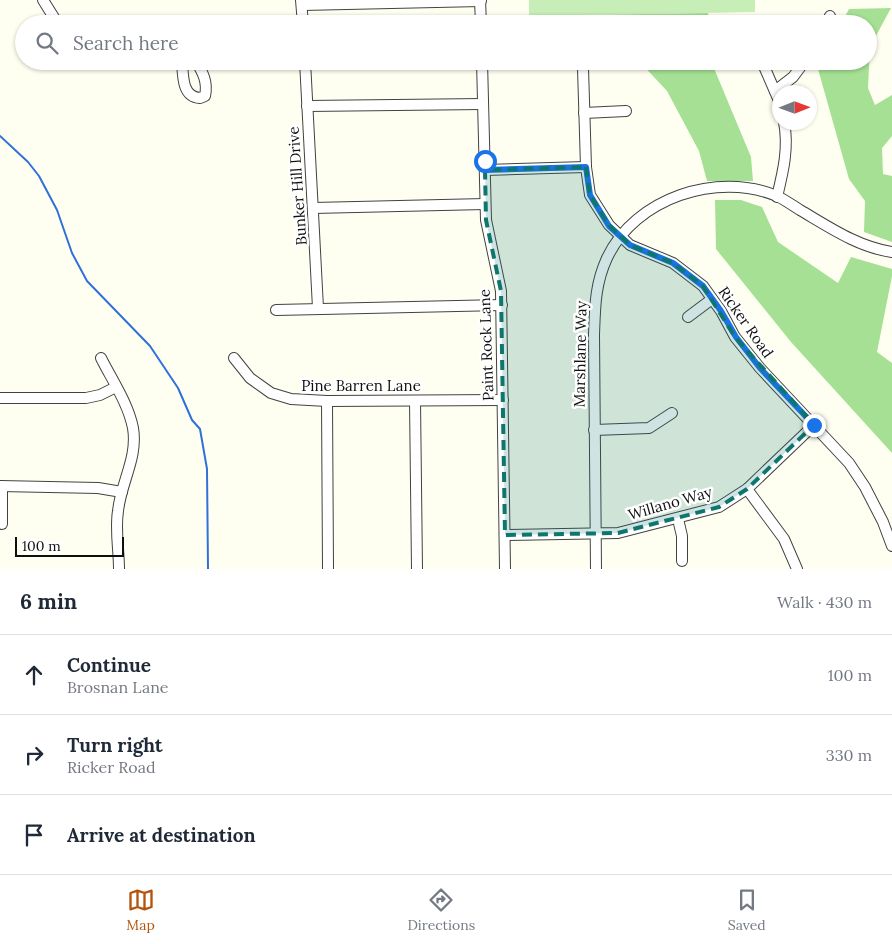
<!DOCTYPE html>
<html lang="en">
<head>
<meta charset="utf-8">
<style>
	:root { --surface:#fff; --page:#f2f2f3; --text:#1f2937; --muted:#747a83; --line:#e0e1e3; --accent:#b45309 }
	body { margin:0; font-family:Lora,serif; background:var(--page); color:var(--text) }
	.compass { position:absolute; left:772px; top:85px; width:45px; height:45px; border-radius:50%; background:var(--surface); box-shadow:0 1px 4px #0004; rotate:89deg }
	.scale { position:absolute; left:15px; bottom:12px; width:109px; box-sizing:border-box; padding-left:5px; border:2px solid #0f0f0f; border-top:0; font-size:14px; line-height:18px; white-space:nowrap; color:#0f0f0f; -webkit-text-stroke:4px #fff; paint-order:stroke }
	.stop { position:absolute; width:15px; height:15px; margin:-11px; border:4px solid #1a73e8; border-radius:50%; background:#fff }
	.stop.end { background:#1a73e8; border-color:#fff; box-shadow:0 1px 5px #0008 }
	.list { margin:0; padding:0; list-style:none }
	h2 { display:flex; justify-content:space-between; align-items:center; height:65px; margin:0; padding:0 20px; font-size:21px }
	h2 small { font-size:16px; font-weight:400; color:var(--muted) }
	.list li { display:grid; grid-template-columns:32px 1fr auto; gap:15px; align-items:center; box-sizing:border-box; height:80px; padding:0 20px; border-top:1px solid var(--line) }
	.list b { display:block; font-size:19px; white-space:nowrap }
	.list p { margin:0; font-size:16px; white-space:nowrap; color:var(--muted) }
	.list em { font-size:16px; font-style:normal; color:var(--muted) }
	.icon { flex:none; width:28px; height:28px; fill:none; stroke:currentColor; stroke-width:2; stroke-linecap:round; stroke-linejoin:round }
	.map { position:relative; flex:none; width:892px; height:569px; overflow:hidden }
	.search { position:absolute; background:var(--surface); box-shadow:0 1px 4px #0004; left:15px; right:15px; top:15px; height:55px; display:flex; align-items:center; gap:12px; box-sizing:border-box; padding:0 18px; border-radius:28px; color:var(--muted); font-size:19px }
	.sheet { height:305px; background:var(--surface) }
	nav { display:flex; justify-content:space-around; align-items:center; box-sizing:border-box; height:70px; border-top:1px solid var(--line); background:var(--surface); font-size:14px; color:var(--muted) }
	nav a { display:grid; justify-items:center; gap:2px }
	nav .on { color:var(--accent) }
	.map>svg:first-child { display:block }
	.green { fill:#c6eeb6 }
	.forest { fill:#a5e094 }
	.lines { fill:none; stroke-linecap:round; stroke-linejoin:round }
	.stream { stroke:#3070da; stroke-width:2 }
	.minor-casing { stroke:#424242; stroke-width:12 }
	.minor { stroke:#fff; stroke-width:10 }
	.route { stroke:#1a73e8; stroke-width:6 }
	.marked { fill:#0f766e; fill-opacity:0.2; stroke:#0f766e; stroke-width:4; stroke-dasharray:10 6; stroke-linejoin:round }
	.labels { text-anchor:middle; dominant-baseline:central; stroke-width:5; stroke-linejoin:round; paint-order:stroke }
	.street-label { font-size:15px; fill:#0f0f0f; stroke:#fff }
</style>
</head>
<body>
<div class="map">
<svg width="892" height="569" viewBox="0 0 892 569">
	<rect width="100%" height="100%" fill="#fffff1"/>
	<polygon class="green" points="529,0 755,0 755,12 529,16"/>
	<g class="forest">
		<polygon points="891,8 870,47 868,88 875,105 892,95 892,136 882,148 883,174 892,176 892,242 864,232 865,201 849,179 818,69 822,61 868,61 868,24 841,24 849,9"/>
		<polygon points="708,13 711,24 600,24 590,15"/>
		<polygon points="639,61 711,61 751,157 753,181 707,181 699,151 667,91"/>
		<polygon points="715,200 741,200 762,207 778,242 838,283 851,257 892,269 892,276 877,352 892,363 892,453 791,342 716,249"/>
	</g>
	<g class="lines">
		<polyline class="stream" points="0,136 28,162 39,176 57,210 72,253 87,281 150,346 178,388 192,420 200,429 207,469 208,569"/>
		<g class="minor-casing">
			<g id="minor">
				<polyline points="43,0 58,24"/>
				<polyline points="301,0 303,24"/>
				<polyline points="480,0 481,24"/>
				<polyline points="302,5 481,1"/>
				<polyline points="826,24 830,16"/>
				<polyline points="100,61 113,61"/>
				<path d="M182,61c1,15 0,36 18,37l5,-2c3,-14 -2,-23 -9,-35"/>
				<polyline points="305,61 318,308"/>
				<polyline points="482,61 486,220 501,291 505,569"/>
				<polyline points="763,64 780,103"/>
				<polyline points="583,68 586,167 590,195 609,225 630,245 673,263 703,286 721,311 735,337 760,368 849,463 865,487 883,522 892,546"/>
				<polyline points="775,91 793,77 805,61"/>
				<polyline points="307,106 483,104"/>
				<polyline points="584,113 626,111"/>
				<polyline points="485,170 586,167"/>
				<path d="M777,197c6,-25 12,-49 7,-75"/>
				<polyline points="313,208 485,204"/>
				<polyline points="276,310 502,305"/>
				<polyline points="688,317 712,299"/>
				<path d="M101,358c11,22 27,45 32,70 5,30 -12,54 -15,83 -3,19 1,39 1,58"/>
				<polyline points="234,358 250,378 271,393 291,399 327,401 503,400"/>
				<polyline points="0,398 86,398 100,395 116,387"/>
				<polyline points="327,401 328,569"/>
				<polyline points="415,401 417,569"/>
				<polyline points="594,430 649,428 672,413"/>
				<polyline points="0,486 98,488 122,492"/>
				<polyline points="747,489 784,539 797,569"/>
				<polyline points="678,519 682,536 682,561"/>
				<polyline points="2,524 2,486"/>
				<polyline points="505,535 618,533 719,507 747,489 814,425"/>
				<path d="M596,569l-2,-234c1,-28 1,-51 13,-77 28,-60 110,-87 170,-62 8,4 15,9 23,14 29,17 58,37 92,42"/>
			</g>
		</g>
		<use href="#minor" class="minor"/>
	</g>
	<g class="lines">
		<polyline class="route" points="485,161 485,170 586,167 590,195 609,226 630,245 673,263 703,286 721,311 736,337 760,368 814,425"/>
	</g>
	<path class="marked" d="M586,167l4,28 19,30 21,20 43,18 30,23 32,51 79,88 -67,64 -28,18 -101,26 -113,2 -4,-244 -15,-71 -1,-50z"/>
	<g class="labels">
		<g class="street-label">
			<text transform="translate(297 186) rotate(-94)">Bunker Hill Drive</text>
			<text transform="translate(746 322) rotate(55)">Ricker Road</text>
			<text transform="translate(486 345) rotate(-92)">Paint Rock Lane</text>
			<text transform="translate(580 354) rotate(-89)">Marshlane Way</text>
			<text x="361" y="385">Pine Barren Lane</text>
			<text transform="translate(670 503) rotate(-16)">Willano Way</text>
		</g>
	</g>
</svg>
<svg class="compass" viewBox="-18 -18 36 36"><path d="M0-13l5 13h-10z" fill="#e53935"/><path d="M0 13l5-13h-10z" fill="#747a83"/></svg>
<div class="scale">100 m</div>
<div class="stop" style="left:485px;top:161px"></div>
<div class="stop end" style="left:814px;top:425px"></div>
<div class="search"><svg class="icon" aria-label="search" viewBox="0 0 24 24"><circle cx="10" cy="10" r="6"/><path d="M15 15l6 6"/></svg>Search here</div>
</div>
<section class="sheet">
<h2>6 min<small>Walk · 430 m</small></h2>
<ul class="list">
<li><svg class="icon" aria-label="ahead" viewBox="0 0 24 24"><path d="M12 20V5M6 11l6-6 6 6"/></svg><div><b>Continue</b><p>Brosnan Lane</p></div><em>100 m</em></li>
<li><svg class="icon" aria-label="right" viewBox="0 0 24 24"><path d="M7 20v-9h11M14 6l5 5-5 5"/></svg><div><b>Turn right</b><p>Ricker Road</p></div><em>330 m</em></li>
<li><svg class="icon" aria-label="arrive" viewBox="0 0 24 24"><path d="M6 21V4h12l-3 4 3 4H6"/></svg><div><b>Arrive at destination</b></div></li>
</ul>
</section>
<nav>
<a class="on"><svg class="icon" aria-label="map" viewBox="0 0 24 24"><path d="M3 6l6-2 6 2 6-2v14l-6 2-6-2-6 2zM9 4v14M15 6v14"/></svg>Map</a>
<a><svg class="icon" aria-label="directions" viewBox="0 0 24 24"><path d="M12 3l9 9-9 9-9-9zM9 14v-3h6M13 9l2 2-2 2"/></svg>Directions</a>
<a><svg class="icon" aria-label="saved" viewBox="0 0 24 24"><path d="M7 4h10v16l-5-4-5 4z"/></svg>Saved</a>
</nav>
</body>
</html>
